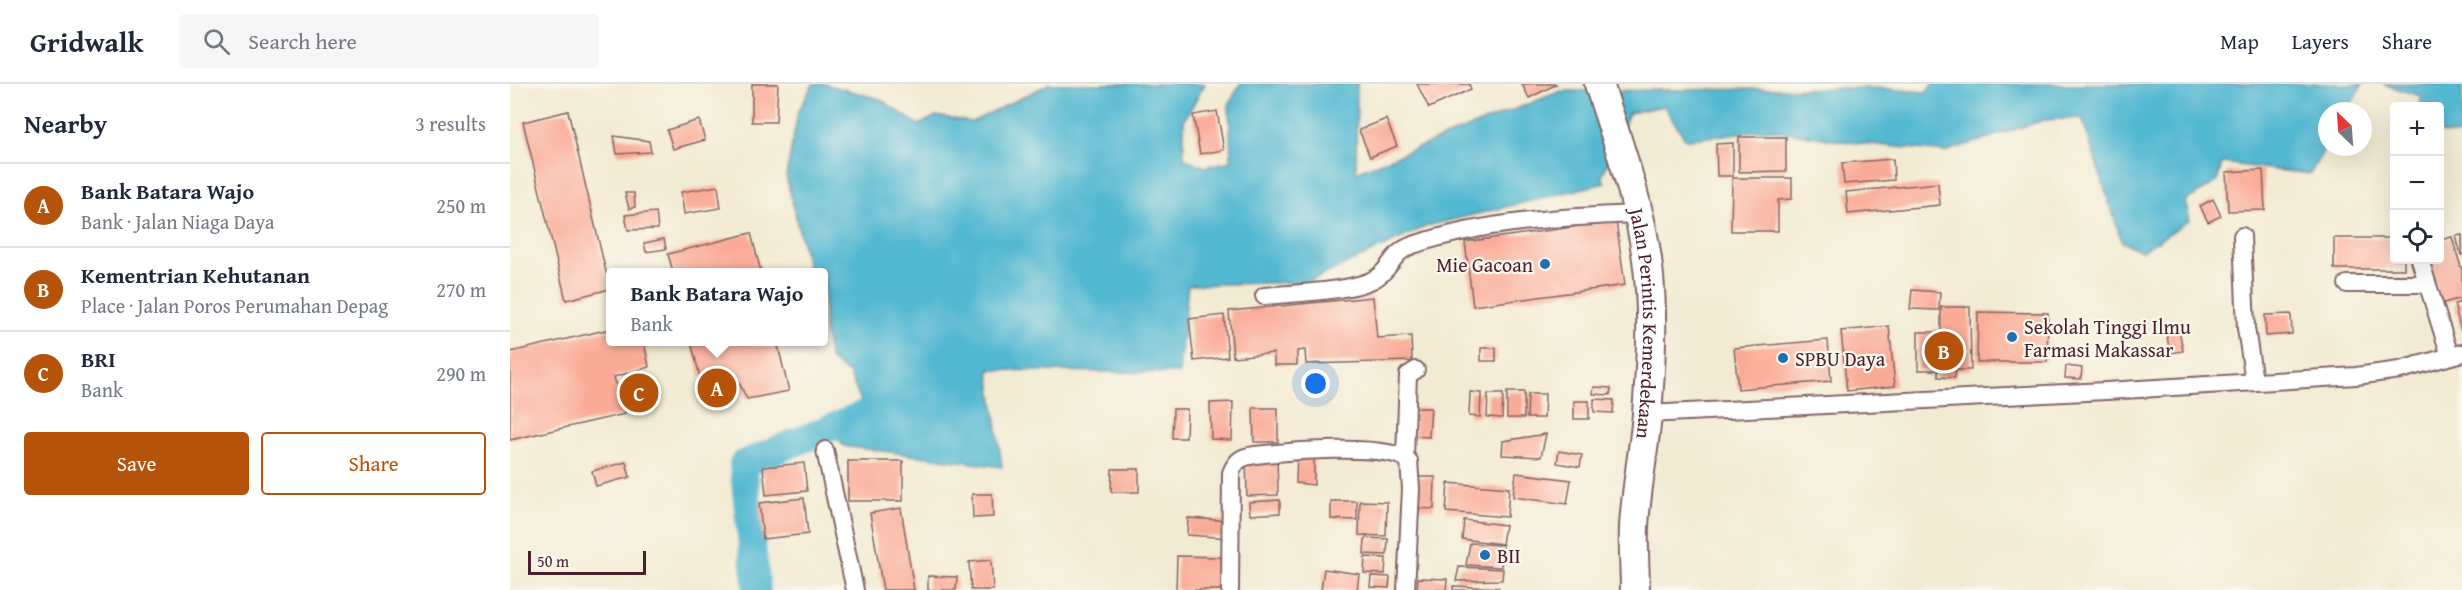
<!DOCTYPE html>
<html lang="en">
<head>
<meta charset="utf-8">
<style>
	:root { --surface:#fff; --page:#f6f6f7; --text:#1f2937; --muted:#747a83; --line:#e0e1e3; --accent:#b45309 }
	body { margin:0; font-family:"Gentium Book Plus",serif; background:var(--page); color:var(--text) }
	.controls { position:absolute; right:18px; top:18px; display:grid; overflow:hidden; border-radius:6px; box-shadow:0 6px 24px #0002 }
	.controls button { width:54px; height:54px; display:grid; place-items:center; padding:0; border:0; border-bottom:2px solid var(--line); background:var(--surface); color:var(--text); font:30px sans-serif }
	.compass { position:absolute; left:1808px; top:18px; width:54px; height:54px; border-radius:50%; background:var(--surface); box-shadow:0 6px 24px #0002; rotate:335deg }
	.scale { position:absolute; left:18px; bottom:15px; width:118px; box-sizing:border-box; padding-left:6px; border:3px solid #4a1f2b; border-top:0; font-size:16px; line-height:21px; white-space:nowrap; color:#4a1f2b; -webkit-text-stroke:4px #fbf7ec; paint-order:stroke }
	.you { position:absolute; left:806px; top:300px; width:21px; height:21px; margin:-15px; border:4px solid #fff; border-radius:50%; background:#1a73e8; box-shadow:0 0 0 9px #1a73e833 }
	.badge { display:grid; place-items:center; width:39px; height:39px; border-radius:50%; background:var(--accent); color:#fff; font-size:20px; font-weight:700 }
	.pin { position:absolute; translate:-50% -50%; border:3px solid #fff; box-shadow:0 2px 6px #0006 }
	.popup { position:absolute; left:96px; top:184px; width:222px; height:78px; box-sizing:border-box; display:grid; place-content:center; border-radius:6px; background:var(--surface); filter:drop-shadow(0 2px 4px #0005); font-size:20px; white-space:nowrap; color:var(--muted) }
	.popup b { font-size:22px; color:var(--text) }
	.popup::after { content:''; position:absolute; left:50%; top:100%; margin-left:-12px; border:12px solid transparent; border-top-color:var(--surface) }
	.list { margin:0; padding:0; list-style:none }
	h2 { display:flex; justify-content:space-between; align-items:center; height:78px; margin:0; padding:0 24px; font-size:26px }
	h2 small { font-size:20px; font-weight:400; color:var(--muted) }
	.list li { display:grid; grid-template-columns:39px 1fr auto; gap:18px; align-items:center; box-sizing:border-box; height:84px; padding:0 24px; border-top:2px solid var(--line) }
	.list b { display:block; font-size:22px; white-space:nowrap }
	.list p { margin:0; font-size:20px; white-space:nowrap; color:var(--muted) }
	.list em { font-size:20px; font-style:normal; color:var(--muted) }
	.actions { display:flex; gap:12px; padding:18px 24px }
	.actions a { flex:1; padding:14px 0; border:2px solid var(--accent); border-radius:6px; text-align:center; font-size:21px; color:var(--accent) }
	.actions .main { background:var(--accent); color:#fff }
	.icon { flex:none; width:33px; height:33px; fill:none; stroke:currentColor; stroke-width:2; stroke-linecap:round; stroke-linejoin:round }
	.map { position:relative; flex:none; width:1952px; height:506px; overflow:hidden }
	header { display:flex; align-items:center; gap:36px; box-sizing:border-box; height:84px; padding:0 30px; background:var(--surface); border-bottom:2px solid var(--line) }
	header strong { font-size:28px }
	nav { display:flex; gap:33px; margin-inline-start:auto; font-size:21px }
	.search { width:420px; height:54px; background:var(--page); display:flex; align-items:center; gap:15px; box-sizing:border-box; padding:0 21px; border-radius:6px; color:var(--muted); font-size:22px }
	main { display:flex }
	aside { flex:1; background:var(--surface) }
	.map>svg:first-child { display:block }
	.water { fill:#53b8d1; stroke:#4e6c7e; stroke-width:1.5 }
	.lines { fill:none; stroke-linecap:round; stroke-linejoin:round }
	.river { stroke:#53b8d1; stroke-width:28 }
	.building { fill:#faab96 }
	.street-casing { stroke:#856666; stroke-width:20 }
	.highway-casing { stroke:#856666; stroke-width:32 }
	.street { stroke:#fff; stroke-width:16 }
	.highway { stroke:#fff; stroke-width:28 }
	.poi-dot { fill:#1f6fb2; stroke:#fbf7ec; stroke-width:2 }
	.labels { text-anchor:middle; dominant-baseline:central; stroke-width:4.5; stroke-linejoin:round; paint-order:stroke }
	.poi-label { font-size:20px; fill:#4a1f2b; stroke:#fbf7ec; text-anchor:start }
	.street-label { font-size:20px; fill:#4a1f2b; stroke:#fbf7ec }
</style>
</head>
<body>
<header>
<strong>Gridwalk</strong>
<div class="search"><svg class="icon" aria-label="search" viewBox="0 0 24 24"><circle cx="10" cy="10" r="6"/><path d="M15 15l6 6"/></svg>Search here</div>
<nav><a>Map</a><a>Layers</a><a>Share</a></nav>
</header>
<main>
<aside>
<h2>Nearby<small>3 results</small></h2>
<ul class="list">
<li><span class="badge">A</span><div><b>Bank Batara Wajo</b><p>Bank · Jalan Niaga Daya</p></div><em>250 m</em></li>
<li><span class="badge">B</span><div><b>Kementrian Kehutanan</b><p>Place · Jalan Poros Perumahan Depag</p></div><em>270 m</em></li>
<li><span class="badge">C</span><div><b>BRI</b><p>Bank</p></div><em>290 m</em></li>
</ul>
<div class="actions"><a class="main">Save</a><a>Share</a></div>
</aside>
<div class="map">
<svg width="1952" height="506" viewBox="0 0 1952 506">
	<rect width="100%" height="100%" fill="#fbf7ec"/>
	<filter id="ink" filterUnits="userSpaceOnUse"><feTurbulence type="fractalNoise" baseFrequency=".0167" numOctaves="2"/><feDisplacementMap in="SourceGraphic" scale="12" xChannelSelector="R" yChannelSelector="G"/><feConvolveMatrix kernelMatrix="1 2 1 2 8 2 1 2 1" color-interpolation-filters="sRGB"/></filter>
	<filter id="wash" filterUnits="userSpaceOnUse"><feTurbulence type="fractalNoise" baseFrequency=".008" numOctaves="4" result="noise"/><feDisplacementMap in="SourceGraphic" scale="24" xChannelSelector="R" yChannelSelector="G"/><feGaussianBlur stdDeviation="1.35" result="paint"/><feColorMatrix in="noise" values="0 0 0 0 0 0 0 0 0 0 0 0 0 0 0 0 0 1.4 0 .05"/><feComposite in="paint" operator="in"/></filter>
	<g filter="url(#wash)">
		<rect width="100%" height="100%" fill="#f2ebd3"/>
		<g class="water">
			<polygon points="303,0 314,0 370,15 409,41 426,32 462,38 539,0 695,0 674,36 674,74 695,83 721,77 719,21 730,0 847,0 846,88 1051,7 1365,4 1415,8 1424,0 1853,0 1837,27 1817,27 1817,61 1800,90 1712,79 1707,98 1675,117 1680,136 1632,167 1612,158 1572,34 1534,36 1435,68 1331,57 1258,45 1176,56 1154,22 1119,29 1092,92 1095,99 917,142 798,198 678,201 669,289 479,286 492,383 334,362 319,346 354,324 340,291 320,275 314,246 314,188 299,188 276,92 288,28"/>
			<polygon points="1873,0 1952,0 1952,52 1930,49 1930,22 1911,22 1910,12"/>
		</g>
		<g class="lines">
			<polyline class="river" points="247,506 233,380 354,330"/>
		</g>
		<g id="blocks">
			<g class="building">
				<polygon points="242,0 268,0 266,38 242,38"/>
				<polygon points="907,0 959,0 961,5 919,24"/>
				<polygon points="1012,0 1047,0 1019,14"/>
				<polygon points="58,27 100,205 56,216 13,38"/>
				<polygon points="707,27 714,66 690,70 683,31"/>
				<polygon points="876,35 887,62 860,73 849,46"/>
				<polygon points="189,36 195,56 163,65 157,46"/>
				<polygon points="104,52 139,57 141,68 107,70"/>
				<polygon points="1229,53 1276,53 1276,87 1229,88"/>
				<polygon points="1223,59 1223,92 1207,92 1206,60"/>
				<polygon points="1383,75 1384,96 1334,100 1332,79"/>
				<polygon points="1753,86 1755,126 1718,127 1716,88"/>
				<polygon points="1222,94 1282,94 1282,115 1268,116 1268,147 1221,147"/>
				<polygon points="1428,99 1430,121 1338,130 1336,108"/>
				<polygon points="208,102 211,124 174,130 171,108"/>
				<polygon points="115,109 124,109 125,123 119,125"/>
				<polygon points="1703,115 1711,132 1698,138 1690,122"/>
				<polygon points="146,128 148,145 118,146 115,131"/>
				<polygon points="1106,137 1115,201 963,222 955,158"/>
				<polygon points="241,149 251,188 163,188 158,170"/>
				<polygon points="1952,151 1952,171 1951,171 1946,152"/>
				<polygon points="1942,153 1952,187 1952,214 1930,220 1917,176 1930,176 1930,156"/>
				<polygon points="1824,154 1884,154 1884,176 1894,176 1894,185 1824,185"/>
				<polygon points="154,155 156,165 136,168 134,159"/>
				<polygon points="1402,206 1430,208 1429,226 1400,225"/>
				<polygon points="863,213 867,254 901,252 902,277 796,280 795,266 787,267 787,281 764,281 764,269 723,273 719,227"/>
				<polygon points="1952,218 1952,247 1951,247 1944,220"/>
				<polygon points="1431,223 1460,223 1461,286 1446,286 1445,294 1428,293 1428,286 1408,286 1408,248 1431,248"/>
				<polygon points="1468,228 1538,229 1537,278 1467,278"/>
				<polygon points="1781,230 1782,250 1756,252 1755,231"/>
				<polygon points="714,231 718,273 684,277 679,235"/>
				<polygon points="1379,242 1385,302 1337,307 1331,247"/>
				<polygon points="100,245 100,258 134,258 139,283 104,293 115,330 0,356 0,268"/>
				<polygon points="1669,245 1673,267 1660,269 1656,247"/>
				<polygon points="1318,256 1321,297 1228,305 1224,264"/>
				<polygon points="181,258 267,258 279,307 237,315 225,291 190,293"/>
				<rect x="971" y="264" width="15" height="13"/>
				<polygon points="1556,282 1572,284 1571,295 1555,294"/>
				<polygon points="137,291 145,322 121,328 113,297"/>
				<polygon points="222,293 226,307 192,315 189,302"/>
				<polygon points="1084,303 1101,304 1100,311 1083,310"/>
				<polygon points="960,308 971,309 970,333 959,332"/>
				<rect x="997" y="308" width="17" height="26"/>
				<polygon points="978,310 993,310 992,334 977,333"/>
				<polygon points="1018,310 1035,310 1034,334 1017,334"/>
				<polygon points="1084,315 1104,316 1103,329 1084,328"/>
				<rect x="1064" y="317" width="15" height="18"/>
				<polygon points="723,318 722,356 701,355 700,319"/>
				<polygon points="743,324 768,324 768,358 744,358"/>
				<polygon points="905,324 921,324 919,353 904,352"/>
				<polygon points="663,325 677,325 676,354 662,354"/>
				<polygon points="1036,350 1031,373 992,371 993,357"/>
				<polygon points="1049,367 1072,371 1070,383 1047,379"/>
				<polygon points="787,370 804,370 804,401 786,399"/>
				<polygon points="767,373 768,411 737,412 736,374"/>
				<rect x="338" y="377" width="55" height="40"/>
				<polygon points="116,378 120,393 86,402 82,387"/>
				<polygon points="294,379 297,407 256,411 253,383"/>
				<polygon points="602,385 629,385 629,408 601,408"/>
				<polygon points="1006,389 1061,396 1057,420 1003,413"/>
				<polygon points="907,393 925,393 924,425 906,424"/>
				<polygon points="938,399 999,404 997,433 936,428"/>
				<polygon points="462,410 482,410 483,433 463,434"/>
				<polygon points="294,414 298,450 253,455 249,419"/>
				<polygon points="770,416 770,429 740,431 739,418"/>
				<polygon points="821,417 847,417 847,436 821,435"/>
				<polygon points="850,417 877,418 876,452 849,451"/>
				<polygon points="391,424 404,506 373,506 360,429"/>
				<polygon points="678,434 721,437 720,454 677,451"/>
				<polygon points="954,436 995,441 992,460 952,455"/>
				<polygon points="855,454 878,455 877,471 854,470"/>
				<polygon points="960,459 993,461 991,483 956,481"/>
				<polygon points="667,472 711,473 714,506 666,506"/>
				<polygon points="855,473 876,474 875,490 854,489"/>
				<polygon points="481,476 483,506 461,506 459,478"/>
				<polygon points="949,483 993,485 992,496 946,497"/>
				<polygon points="814,485 849,490 847,506 811,506"/>
				<polygon points="418,492 447,493 446,506 418,506"/>
				<polygon points="861,492 880,493 879,504 860,503"/>
				<polygon points="908,494 937,495 936,506 907,505"/>
				<polygon points="943,502 989,504 989,506 943,506"/>
			</g>
		</g>
	</g>
	<g filter="url(#ink)">
		<use href="#blocks" fill-opacity="0" stroke="#856666" stroke-width="1.5"/>
		<g class="lines">
			<g class="street-casing">
				<g id="street">
					<polyline points="1732,152 1736,244 1744,297"/>
					<polyline points="1910,176 1940,272"/>
					<polyline points="1837,200 1917,200"/>
					<path d="M754,212c29,-3 89,-4 112,-18 16,-10 16,-26 37,-33 73,-24 148,-28 225,-31"/>
					<polyline points="1137,330 1596,307 1846,292 1890,286 1952,269"/>
					<polyline points="315,366 345,506"/>
					<polyline points="895,373 898,291 906,286"/>
					<path d="M720,506l1,-117c5,-13 10,-16 24,-18 28,-3 135,-13 154,6l2,28 -5,101"/>
				</g>
			</g>
			<g class="highway-casing">
				<g id="highway">
					<path id="s1" d="M1089,0c18,57 40,116 48,175 7,51 4,104 0,155 -3,37 -11,75 -13,113 -1,21 1,42 1,63"/>
				</g>
			</g>
			<use href="#street" class="street"/>
			<use href="#highway" class="highway"/>
		</g>
	</g>
	<g class="poi-dot">
		<circle cx="1035" cy="180" r="6"/>
		<circle cx="1502" cy="253" r="6"/>
		<circle cx="1273" cy="274" r="6"/>
		<circle cx="975" cy="471" r="6"/>
	</g>
	<g class="labels">
		<g class="poi-label">
			<text x="1023" y="180" text-anchor="end">Mie Gacoan</text>
			<text x="1514" y="242">Sekolah Tinggi Ilmu<tspan x="1514" dy="23">Farmasi Makassar</tspan></text>
			<text x="1285" y="274">SPBU Daya</text>
			<text x="987" y="471">BII</text>
		</g>
		<g class="street-label">
			<text stroke="none"><textPath href="#s1" startOffset="246">Jalan Perintis Kemerdekaan</textPath></text>
		</g>
	</g>
</svg>
<div class="controls">
<button>+</button>
<button>−</button>
<button><svg class="icon" aria-label="locate" viewBox="0 0 24 24"><circle cx="12" cy="12" r="6"/><path d="M12 2v4M12 18v4M2 12h4M18 12h4"/></svg></button>
</div>
<svg class="compass" viewBox="-18 -18 36 36"><path d="M0-13l5 13h-10z" fill="#e53935"/><path d="M0 13l5-13h-10z" fill="#747a83"/></svg>
<div class="scale">50 m</div>
<div class="you"></div>
<div class="pin badge" style="left:207px;top:304px">A</div>
<div class="popup"><b>Bank Batara Wajo</b>Bank</div>
<div class="pin badge" style="left:1434px;top:267px">B</div>
<div class="pin badge" style="left:129px;top:309px">C</div>
</div>
</main>
</body>
</html>
